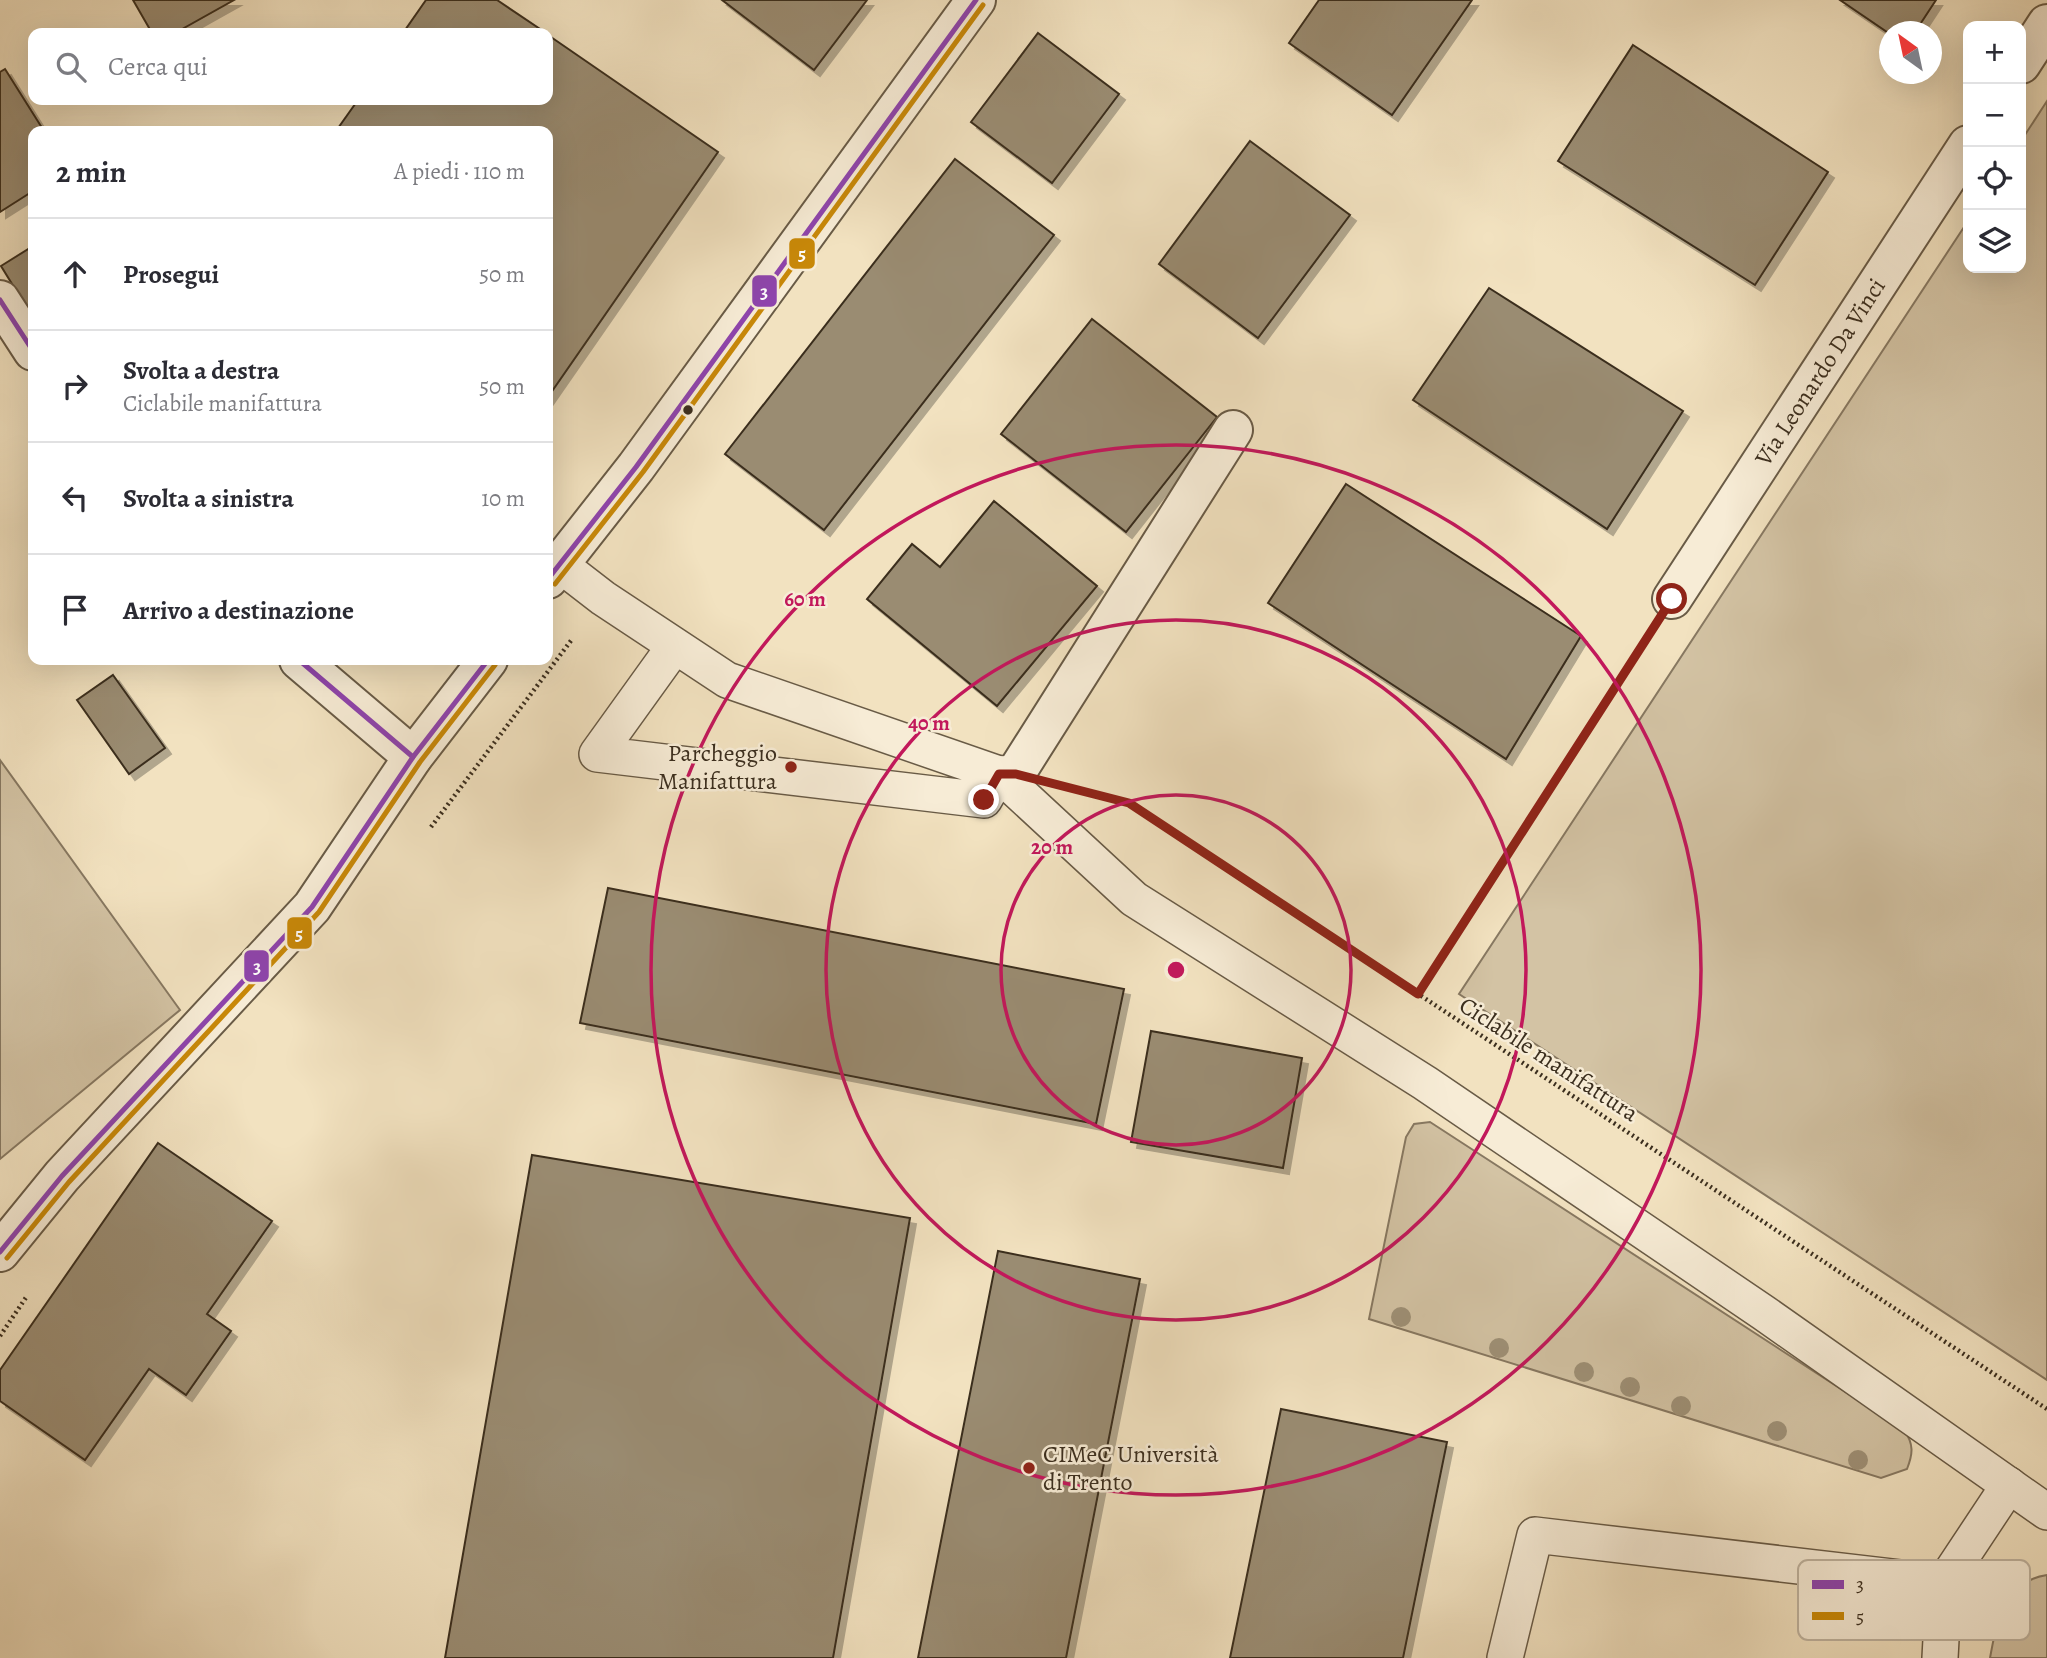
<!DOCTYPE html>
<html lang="it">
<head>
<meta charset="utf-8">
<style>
	:root { --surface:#fff; --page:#f7f7f7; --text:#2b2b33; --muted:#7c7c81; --line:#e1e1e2 }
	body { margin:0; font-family:Alegreya,serif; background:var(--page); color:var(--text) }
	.controls { position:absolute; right:21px; top:21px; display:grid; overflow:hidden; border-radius:14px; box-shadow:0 7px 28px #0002 }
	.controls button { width:63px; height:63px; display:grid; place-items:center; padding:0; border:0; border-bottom:2px solid var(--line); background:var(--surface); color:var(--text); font:35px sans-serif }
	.compass { position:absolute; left:1879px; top:21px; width:63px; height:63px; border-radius:50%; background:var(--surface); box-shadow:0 7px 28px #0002; rotate:327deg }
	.stop { position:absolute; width:21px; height:21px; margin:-16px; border:5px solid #8f2418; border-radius:50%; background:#fff }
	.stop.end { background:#8f2418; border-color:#fff; box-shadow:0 2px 7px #0008 }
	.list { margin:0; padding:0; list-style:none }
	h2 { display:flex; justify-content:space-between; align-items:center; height:91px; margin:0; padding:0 28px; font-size:30px }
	h2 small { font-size:23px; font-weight:400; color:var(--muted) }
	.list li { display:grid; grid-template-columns:46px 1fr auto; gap:21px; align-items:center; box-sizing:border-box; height:112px; padding:0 28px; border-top:2px solid var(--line) }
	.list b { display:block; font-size:26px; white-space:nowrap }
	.list p { margin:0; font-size:23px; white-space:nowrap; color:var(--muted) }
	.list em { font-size:23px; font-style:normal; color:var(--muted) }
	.icon { flex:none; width:38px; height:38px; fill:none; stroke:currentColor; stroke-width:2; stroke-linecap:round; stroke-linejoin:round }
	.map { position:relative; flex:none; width:2047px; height:1658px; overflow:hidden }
	.search { position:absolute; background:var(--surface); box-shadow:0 7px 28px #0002; left:28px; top:28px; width:525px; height:77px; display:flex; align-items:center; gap:18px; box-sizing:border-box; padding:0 24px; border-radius:14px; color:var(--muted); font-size:26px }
	.panel { position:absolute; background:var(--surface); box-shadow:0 7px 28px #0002; left:28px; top:126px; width:525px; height:539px; border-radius:14px }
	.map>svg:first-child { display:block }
	.green { fill:#d3c3a4; stroke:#877861; stroke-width:2 }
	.building { fill:#9a8c72; stroke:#3b2e1e; stroke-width:2; filter:url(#shadow) }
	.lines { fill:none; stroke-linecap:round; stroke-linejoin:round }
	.service-casing { stroke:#695b46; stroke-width:38 }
	.minor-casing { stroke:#695b46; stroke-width:42 }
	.path { stroke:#3b2e1e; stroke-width:4.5; stroke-dasharray:2 3.5; stroke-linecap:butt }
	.service { stroke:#f7ecd6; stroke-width:35 }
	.minor { stroke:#f7ecd6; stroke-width:38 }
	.bus-1-casing { stroke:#f7ecd6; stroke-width:10 }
	.bus-2-casing { stroke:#f7ecd6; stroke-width:10 }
	.bus-1 { stroke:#8e44ad; stroke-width:5 }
	.bus-2 { stroke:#c88808; stroke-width:5 }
	.tree { fill:#9e9076 }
	.route { stroke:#8f2418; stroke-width:9 }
	.ring { fill:none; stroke:#c2185b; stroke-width:3.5 }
	.bus-dot { fill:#3b2e1e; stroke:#f7ecd6; stroke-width:2.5 }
	.poi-dot { fill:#8f2418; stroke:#f7ecd6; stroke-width:2.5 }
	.labels { text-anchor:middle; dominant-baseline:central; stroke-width:5; stroke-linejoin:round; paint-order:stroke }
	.street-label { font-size:24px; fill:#3b2e1e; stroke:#f7ecd6 }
	.poi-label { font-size:24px; fill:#3b2e1e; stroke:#f7ecd6; text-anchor:end }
	.key { fill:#f7ecd6; stroke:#bfb39f; stroke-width:2 }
	.key-label { font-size:19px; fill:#3b2e1e }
	.centre { fill:#c2185b; stroke:#f7ecd6; stroke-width:3.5 }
	.ring-label { font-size:21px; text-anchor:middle; font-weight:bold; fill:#c2185b; stroke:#f7ecd6; stroke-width:5; stroke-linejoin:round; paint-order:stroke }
	.line-badge { stroke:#f7ecd6; stroke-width:2.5 }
	.badge-label { font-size:19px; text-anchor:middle; font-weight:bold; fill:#fff }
</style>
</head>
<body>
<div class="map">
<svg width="2047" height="1658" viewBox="0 0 2047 1658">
	<defs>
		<filter id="shadow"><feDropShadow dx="6" dy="6" stdDeviation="0" flood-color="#0004"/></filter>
	</defs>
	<rect width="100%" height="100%" fill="#f2e2c0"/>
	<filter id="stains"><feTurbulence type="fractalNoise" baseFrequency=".00286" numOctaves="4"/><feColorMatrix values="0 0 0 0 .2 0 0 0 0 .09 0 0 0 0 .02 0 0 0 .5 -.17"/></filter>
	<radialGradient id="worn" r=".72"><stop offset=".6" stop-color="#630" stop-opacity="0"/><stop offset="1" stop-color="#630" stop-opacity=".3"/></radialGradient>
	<g class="green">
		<polygon points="2047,101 2047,1380 1459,994 1968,221 1968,268 2021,268 2021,141"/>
		<polygon points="0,760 180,1010 0,1159"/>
		<path d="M1430,1122l474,308c10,14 9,24 3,39l-26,9 -512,-159 37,-182 8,-13z"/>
		<path d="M2047,1575v83h-57c7,-37 12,-76 57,-83z"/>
	</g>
	<g class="building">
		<polygon points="133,0 234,0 175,33 152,33"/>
		<polygon points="426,0 497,0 546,33 403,33"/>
		<polygon points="722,0 867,0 814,70"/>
		<polygon points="1319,0 1472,0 1392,115 1289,43"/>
		<polygon points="1840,0 1936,0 1915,32 1890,32 1890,34"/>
		<polygon points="1038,33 1119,94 1052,183 971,122"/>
		<polygon points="548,35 718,152 548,397 548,131 336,131 358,100 548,100"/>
		<polygon points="1633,45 1828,172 1755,285 1558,161"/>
		<polygon points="5,69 44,131 33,131 33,191 0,212 0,72"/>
		<polygon points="1250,141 1350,215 1258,338 1159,264"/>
		<polygon points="955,159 1054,235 824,530 725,454"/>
		<polygon points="33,246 33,318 1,266"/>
		<polygon points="1489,288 1683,411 1607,529 1413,400"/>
		<polygon points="1092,319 1217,417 1126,532 1001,434"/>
		<polygon points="1346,484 1581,636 1506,759 1268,603"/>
		<polygon points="994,501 1097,586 997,706 867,599 912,544 940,567"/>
		<polygon points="113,675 165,748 129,774 77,700"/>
		<polygon points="608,888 1124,989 1096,1124 580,1023"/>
		<polygon points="1151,1031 1302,1058 1283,1168 1131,1142"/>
		<polygon points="158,1143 272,1221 207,1314 231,1331 186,1395 149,1369 85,1460 0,1401 0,1370"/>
		<polygon points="532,1155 910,1218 833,1658 445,1658"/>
		<polygon points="998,1251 1140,1279 1066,1658 918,1658"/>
		<polygon points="1281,1409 1447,1442 1403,1658 1230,1658"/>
	</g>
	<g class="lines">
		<g class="service-casing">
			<g id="service">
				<polyline points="559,564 603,598 727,680 999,774 984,800 597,754 674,647"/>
				<polyline points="1016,773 999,774 1134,899 1425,1083 1764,1313 2047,1512"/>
				<polyline points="1505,1658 1535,1535 1944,1583"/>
				<polyline points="1940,1658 1944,1583 2009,1485"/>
			</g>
		</g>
		<g class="minor-casing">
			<g id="minor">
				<polyline points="2021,64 2047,24"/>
				<polyline points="0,300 33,351"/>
				<polyline points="548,579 636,467 976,0"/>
				<polyline points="1672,599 1968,145"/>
				<polyline points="299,660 413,757"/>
				<polyline points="1016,773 1233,430"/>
				<polyline points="0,1252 62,1176 312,907 413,757 488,660"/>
			</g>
		</g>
		<g class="path">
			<polyline points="1095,794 1129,803 2047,1409"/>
			<polyline points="431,827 573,638"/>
			<polyline points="1418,994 1645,641"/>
			<polyline points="0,1336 27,1296"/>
		</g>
		<use href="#service" class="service"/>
		<use href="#minor" class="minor"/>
		<g class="bus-1-casing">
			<g id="bus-1">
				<polyline points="0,300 33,351"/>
				<polyline points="548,579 636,467 976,0"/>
				<polyline points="299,660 413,757"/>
				<polyline points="0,1252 62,1176 312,907 413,757 488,660"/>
			</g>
		</g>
		<g class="bus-2-casing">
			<g id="bus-2">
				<polyline points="555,584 643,472 983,5"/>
				<polyline points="7,1258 69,1182 319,912 420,762 495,665"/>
			</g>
		</g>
		<use href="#bus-1" class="bus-1"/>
		<use href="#bus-2" class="bus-2"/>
	</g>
	<g class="tree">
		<circle cx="1401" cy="1317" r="10"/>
		<circle cx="1499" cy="1348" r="10"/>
		<circle cx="1584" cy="1372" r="10"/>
		<circle cx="1630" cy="1387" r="10"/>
		<circle cx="1681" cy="1406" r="10"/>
		<circle cx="1777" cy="1431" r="10"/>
		<circle cx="1858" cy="1460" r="10"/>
	</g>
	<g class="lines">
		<polyline class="route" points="984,800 999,774 1016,774 1129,803 1418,994 1672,599"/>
	</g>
	<g class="ring">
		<circle cx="1176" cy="970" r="175"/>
		<circle cx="1176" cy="970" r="350"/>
		<circle cx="1176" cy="970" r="525"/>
	</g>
	<circle class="bus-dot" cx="688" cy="410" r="6"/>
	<g class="poi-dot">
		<circle cx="791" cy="767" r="7"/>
		<circle cx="1029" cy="1468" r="7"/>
	</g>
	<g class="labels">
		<g class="street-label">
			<text transform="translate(1820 372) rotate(-57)">Via Leonardo Da Vinci</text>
			<text transform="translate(1549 1059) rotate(33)">Ciclabile manifattura</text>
		</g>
		<g class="poi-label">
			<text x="777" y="753">Parcheggio<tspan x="777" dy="28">Manifattura</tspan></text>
			<text x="1043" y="1454" text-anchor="start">CIMeC Università<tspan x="1043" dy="28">di Trento</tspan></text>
		</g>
	</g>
	<rect x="1798" y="1560" width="232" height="80" rx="10" class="key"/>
	<rect x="1812" y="1580" width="32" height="9" fill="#8e44ad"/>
	<rect x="1812" y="1612" width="32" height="8" fill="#c88808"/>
	<g class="key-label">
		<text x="1856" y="1591">3</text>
		<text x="1856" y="1623">5</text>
	</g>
	<circle cx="1176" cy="970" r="10" class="centre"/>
	<g class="ring-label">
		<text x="805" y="606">60 m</text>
		<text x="929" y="730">40 m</text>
		<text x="1052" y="854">20 m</text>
	</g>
	<g class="line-badge">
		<rect x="788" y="237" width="28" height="33" rx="7" fill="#c88808"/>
		<rect x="751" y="274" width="27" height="34" rx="7" fill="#8e44ad"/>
		<rect x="286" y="916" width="27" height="34" rx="7" fill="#c88808"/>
		<rect x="243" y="949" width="27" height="34" rx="7" fill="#8e44ad"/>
	</g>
	<g class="badge-label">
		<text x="802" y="260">5</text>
		<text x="764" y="298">3</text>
		<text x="299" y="940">5</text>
		<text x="257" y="973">3</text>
	</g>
	<rect width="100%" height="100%" filter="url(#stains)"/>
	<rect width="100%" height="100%" fill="url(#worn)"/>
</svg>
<div class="controls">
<button>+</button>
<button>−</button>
<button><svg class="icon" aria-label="locate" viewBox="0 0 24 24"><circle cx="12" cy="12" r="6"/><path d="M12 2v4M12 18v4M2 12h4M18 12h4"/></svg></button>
<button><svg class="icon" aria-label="layers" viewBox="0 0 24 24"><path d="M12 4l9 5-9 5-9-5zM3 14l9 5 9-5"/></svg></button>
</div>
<svg class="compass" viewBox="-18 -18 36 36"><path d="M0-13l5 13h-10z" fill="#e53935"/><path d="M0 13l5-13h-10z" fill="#7c7c81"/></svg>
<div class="stop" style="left:1672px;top:599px"></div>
<div class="stop end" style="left:984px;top:800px"></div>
<div class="search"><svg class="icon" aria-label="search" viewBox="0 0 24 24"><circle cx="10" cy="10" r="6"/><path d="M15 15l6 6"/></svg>Cerca qui</div>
<section class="panel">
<h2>2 min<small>A piedi · 110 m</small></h2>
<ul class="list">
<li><svg class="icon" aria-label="ahead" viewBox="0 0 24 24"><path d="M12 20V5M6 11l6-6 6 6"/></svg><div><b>Prosegui</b></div><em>50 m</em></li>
<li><svg class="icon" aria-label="right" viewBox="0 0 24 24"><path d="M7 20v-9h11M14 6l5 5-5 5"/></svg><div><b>Svolta a destra</b><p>Ciclabile manifattura</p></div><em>50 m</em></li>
<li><svg class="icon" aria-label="left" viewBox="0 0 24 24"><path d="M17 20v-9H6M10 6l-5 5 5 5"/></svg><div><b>Svolta a sinistra</b></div><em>10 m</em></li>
<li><svg class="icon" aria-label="arrive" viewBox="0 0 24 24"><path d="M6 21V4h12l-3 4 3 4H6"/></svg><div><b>Arrivo a destinazione</b></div></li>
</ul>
</section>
</div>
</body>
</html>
